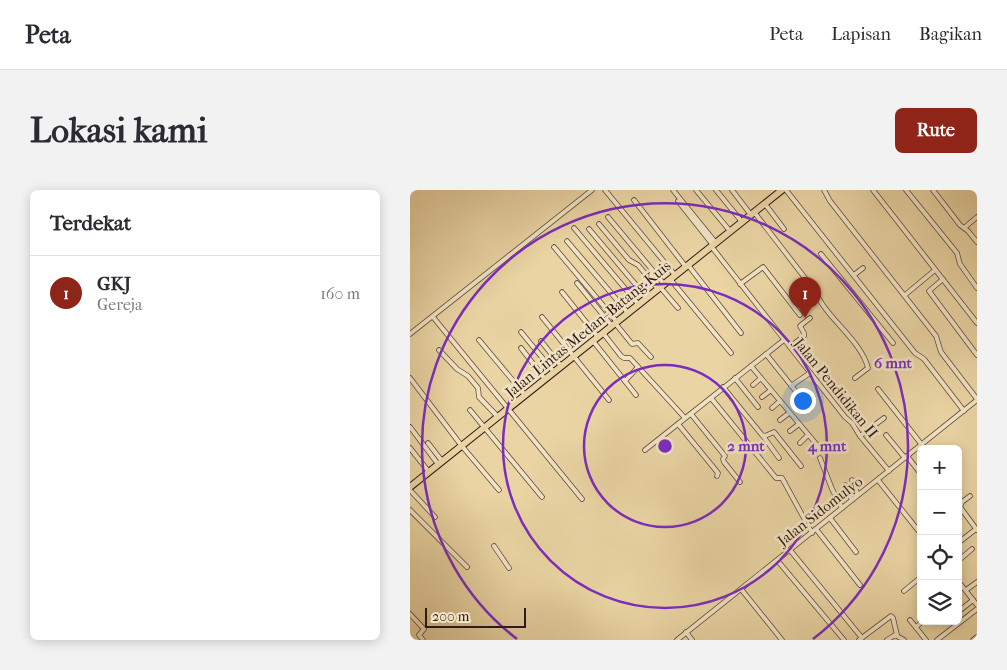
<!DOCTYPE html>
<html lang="id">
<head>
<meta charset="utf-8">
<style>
	:root { --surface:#fff; --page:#f2f2f3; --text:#2b2b33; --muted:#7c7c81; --line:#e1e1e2; --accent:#8f2418 }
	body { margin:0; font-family:"IM FELL French Canon",serif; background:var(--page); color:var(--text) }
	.controls { position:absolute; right:15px; bottom:15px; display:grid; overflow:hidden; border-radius:8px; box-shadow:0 2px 12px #0003 }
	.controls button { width:45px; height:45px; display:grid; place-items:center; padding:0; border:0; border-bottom:1px solid var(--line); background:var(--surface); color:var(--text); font:25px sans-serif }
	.scale { position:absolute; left:15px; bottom:12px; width:101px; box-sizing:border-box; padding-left:5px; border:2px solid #301c15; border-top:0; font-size:14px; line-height:18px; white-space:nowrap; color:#301c15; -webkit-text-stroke:4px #f1e3c4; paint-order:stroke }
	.you { position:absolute; left:392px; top:210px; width:18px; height:18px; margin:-12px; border:4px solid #fff; border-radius:50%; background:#1a73e8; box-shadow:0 0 0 8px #1a73e833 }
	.badge { display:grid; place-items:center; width:32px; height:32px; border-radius:50%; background:var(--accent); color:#fff; font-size:16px; font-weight:700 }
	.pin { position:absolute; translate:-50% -41px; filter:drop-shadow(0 1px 2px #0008) }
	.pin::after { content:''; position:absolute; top:26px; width:18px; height:15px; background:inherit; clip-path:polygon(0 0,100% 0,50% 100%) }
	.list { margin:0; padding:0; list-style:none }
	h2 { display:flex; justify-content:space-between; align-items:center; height:65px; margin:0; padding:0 20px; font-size:21px }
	h2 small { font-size:16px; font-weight:400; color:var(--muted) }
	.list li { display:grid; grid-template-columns:32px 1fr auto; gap:15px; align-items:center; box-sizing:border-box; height:75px; padding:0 20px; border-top:1px solid var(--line) }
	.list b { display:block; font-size:19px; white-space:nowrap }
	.list p { margin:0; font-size:16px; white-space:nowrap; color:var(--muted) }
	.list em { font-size:16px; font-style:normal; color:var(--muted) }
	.icon { flex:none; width:28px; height:28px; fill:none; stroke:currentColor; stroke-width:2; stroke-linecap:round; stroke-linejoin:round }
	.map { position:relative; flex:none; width:567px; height:450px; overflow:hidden; border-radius:8px }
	header { display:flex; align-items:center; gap:30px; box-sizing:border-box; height:70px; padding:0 25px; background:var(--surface); border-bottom:1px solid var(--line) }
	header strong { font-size:24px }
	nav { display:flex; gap:28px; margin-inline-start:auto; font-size:18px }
	.intro { display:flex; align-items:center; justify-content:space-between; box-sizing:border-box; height:120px; padding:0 30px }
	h1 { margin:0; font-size:35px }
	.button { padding:12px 22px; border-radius:8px; background:var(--accent); color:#fff; font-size:18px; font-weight:700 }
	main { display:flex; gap:30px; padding:0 30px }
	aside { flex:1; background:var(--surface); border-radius:8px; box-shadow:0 2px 12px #0003 }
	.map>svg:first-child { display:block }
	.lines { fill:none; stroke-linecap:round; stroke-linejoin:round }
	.minor-casing { stroke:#5e4a39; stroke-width:5.5 }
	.highway-casing { stroke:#301c15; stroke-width:8 }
	.minor { stroke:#f1e3c4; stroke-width:4 }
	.highway { stroke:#ead4a4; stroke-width:6 }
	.ring { fill:none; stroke:#7b2cbf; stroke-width:2.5 }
	.labels { text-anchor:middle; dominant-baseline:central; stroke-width:5; stroke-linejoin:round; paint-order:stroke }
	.street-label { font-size:15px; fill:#301c15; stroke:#f1e3c4 }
	.centre { fill:#7b2cbf; stroke:#f1e3c4; stroke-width:2.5 }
	.ring-label { font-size:15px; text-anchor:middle; font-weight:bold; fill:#7b2cbf; stroke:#f1e3c4; stroke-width:5; stroke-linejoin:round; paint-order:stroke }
</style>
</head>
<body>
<header>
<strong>Peta</strong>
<nav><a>Peta</a><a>Lapisan</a><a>Bagikan</a></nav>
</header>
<div class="intro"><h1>Lokasi kami</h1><a class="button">Rute</a></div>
<main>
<aside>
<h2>Terdekat<small></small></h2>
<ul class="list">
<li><span class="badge">1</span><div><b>GKJ</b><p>Gereja</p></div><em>160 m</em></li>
</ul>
</aside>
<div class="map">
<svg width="567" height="450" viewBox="0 0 567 450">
	<rect width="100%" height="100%" fill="#ead4a4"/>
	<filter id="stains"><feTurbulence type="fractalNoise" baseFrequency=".004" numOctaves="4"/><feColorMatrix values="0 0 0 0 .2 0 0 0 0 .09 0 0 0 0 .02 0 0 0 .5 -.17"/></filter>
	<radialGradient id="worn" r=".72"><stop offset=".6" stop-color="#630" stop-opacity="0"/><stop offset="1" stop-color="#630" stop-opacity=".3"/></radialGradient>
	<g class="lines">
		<g class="minor-casing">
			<g id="minor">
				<polyline points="195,0 265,85"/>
				<polyline points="263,0 306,53"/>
				<polyline points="286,0 320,41"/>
				<polyline points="306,0 332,32"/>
				<polyline points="322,0 341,25"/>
				<polyline points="376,0 505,163 514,169 554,221"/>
				<polyline points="414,0 420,11 526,146 531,162 567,209"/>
				<polyline points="463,0 567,133"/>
				<polyline points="496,0 547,63 550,74 567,98"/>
				<polyline points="523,0 550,35 558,41 567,52"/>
				<polyline points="224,10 276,77"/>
				<polyline points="268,11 303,55"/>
				<polyline points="355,14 374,39"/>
				<path d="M344,22l61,79c11,27 46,49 53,77l-13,10"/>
				<polyline points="198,27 254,94"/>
				<polyline points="189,34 219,70 228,75 248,99"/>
				<polyline points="164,38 229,115"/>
				<polyline points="554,38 567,27"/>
				<polyline points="179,39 237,108"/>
				<polyline points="157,51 218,123"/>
				<polyline points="301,56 420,208 435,227 442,233 450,246 479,281"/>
				<polyline points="144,57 207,132"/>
				<polyline points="411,64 483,153"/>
				<polyline points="278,75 331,143"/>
				<polyline points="444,85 453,78"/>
				<polyline points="260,89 321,163"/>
				<polyline points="533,89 519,101 567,165"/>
				<polyline points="167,93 202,136"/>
				<polyline points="330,94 353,77 390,125"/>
				<polyline points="250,97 268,118"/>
				<polyline points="152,102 188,147"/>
				<polyline points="495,105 525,80"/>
				<polyline points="23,127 172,309"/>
				<polyline points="132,127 199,210"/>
				<polyline points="205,133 222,154 228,153 241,167"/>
				<polyline points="111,142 144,182"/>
				<polyline points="193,143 211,166 214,168 220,168 275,228"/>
				<polyline points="0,144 182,0"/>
				<polyline points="69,150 115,205"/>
				<polyline points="131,151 151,176"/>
				<polyline points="183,151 226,205"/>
				<polyline points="380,157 394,146 394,143 390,136 400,128"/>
				<polyline points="111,158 135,189"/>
				<polyline points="29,160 47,179 58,186 68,198 69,207 88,227"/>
				<polyline points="356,164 400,219"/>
				<polyline points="341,176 407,255"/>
				<polyline points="0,188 51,255 89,300"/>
				<polyline points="325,188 348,217"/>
				<polyline points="215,191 228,177"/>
				<polyline points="343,195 351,188"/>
				<polyline points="381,196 400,183"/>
				<polyline points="313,197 352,245 355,246 364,242 391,276"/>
				<polyline points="468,199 512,255"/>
				<polyline points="352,207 361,200"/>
				<polyline points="301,208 366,288 372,288 402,343"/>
				<polyline points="362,218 370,211"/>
				<polyline points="60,220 132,307"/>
				<polyline points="281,224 315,266 313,269 314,272 330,292"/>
				<polyline points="370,230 379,223"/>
				<polyline points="268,234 308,283 307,286"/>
				<polyline points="0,237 28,274"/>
				<polyline points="380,241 389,234"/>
				<polyline points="476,245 495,268"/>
				<polyline points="353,246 369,268"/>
				<polyline points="450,246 474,228"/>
				<polyline points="18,253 32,271"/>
				<polyline points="390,253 398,245"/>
				<polyline points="0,258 19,282"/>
				<polyline points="235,260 374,150"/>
				<polyline points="497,266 511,284"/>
				<polyline points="410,268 422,299 432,318"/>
				<polyline points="442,290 448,305"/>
				<polyline points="468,290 511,344"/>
				<polyline points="435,295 442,310"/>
				<polyline points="0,300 25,327"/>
				<polyline points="560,306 552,312 550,317 567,340"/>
				<polyline points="0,320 57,377"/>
				<polyline points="420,328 446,362"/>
				<polyline points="406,339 450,395"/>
				<polyline points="548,353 566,339"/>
				<polyline points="84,356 99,378"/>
				<polyline points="380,360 452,448"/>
				<polyline points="367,370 434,450"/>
				<polyline points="548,371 562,359"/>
				<polyline points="548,391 567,415"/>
				<polyline points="331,399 372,450"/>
				<polyline points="556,400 567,392"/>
				<polyline points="494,401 511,387"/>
				<polyline points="548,422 563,410"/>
				<polyline points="0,424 14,439 9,445 13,450"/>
				<polyline points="500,430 516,450"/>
				<polyline points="506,437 513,431"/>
				<polyline points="276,442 282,450"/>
				<polyline points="267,450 567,210"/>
				<polyline points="449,450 481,426 483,428 487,445"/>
				<polyline points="477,450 485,445 494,450"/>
				<polyline points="527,450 567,419"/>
				<polyline points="563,450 567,447"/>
			</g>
		</g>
		<g class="highway-casing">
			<polyline id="highway" points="0,297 372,0"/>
		</g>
		<use href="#minor" class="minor"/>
		<use href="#highway" class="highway"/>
	</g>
	<g class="ring">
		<circle cx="255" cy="256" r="81"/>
		<circle cx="255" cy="256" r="162"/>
		<path d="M107 449A243 243 0 1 1 403 449"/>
	</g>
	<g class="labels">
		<g class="street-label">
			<text transform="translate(178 139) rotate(-39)">Jalan Lintas Medan–Batang Kuis</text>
			<text transform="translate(426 198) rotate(51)">Jalan Pendidikan II</text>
			<text transform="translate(410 321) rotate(-38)">Jalan Sidomulyo</text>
		</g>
	</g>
	<circle cx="255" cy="256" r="8" class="centre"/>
	<g class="ring-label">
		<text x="483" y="178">6 mnt</text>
		<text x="336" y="261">2 mnt</text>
		<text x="417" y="261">4 mnt</text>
	</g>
	<rect width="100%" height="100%" filter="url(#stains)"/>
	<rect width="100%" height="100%" fill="url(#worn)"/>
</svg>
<div class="controls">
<button>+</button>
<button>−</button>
<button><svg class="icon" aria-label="locate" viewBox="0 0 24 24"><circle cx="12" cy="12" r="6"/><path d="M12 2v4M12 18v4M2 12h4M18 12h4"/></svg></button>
<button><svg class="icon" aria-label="layers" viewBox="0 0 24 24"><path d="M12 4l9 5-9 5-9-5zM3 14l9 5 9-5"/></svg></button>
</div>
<div class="scale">200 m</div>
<div class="you"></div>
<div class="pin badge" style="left:395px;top:128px">1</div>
</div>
</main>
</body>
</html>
